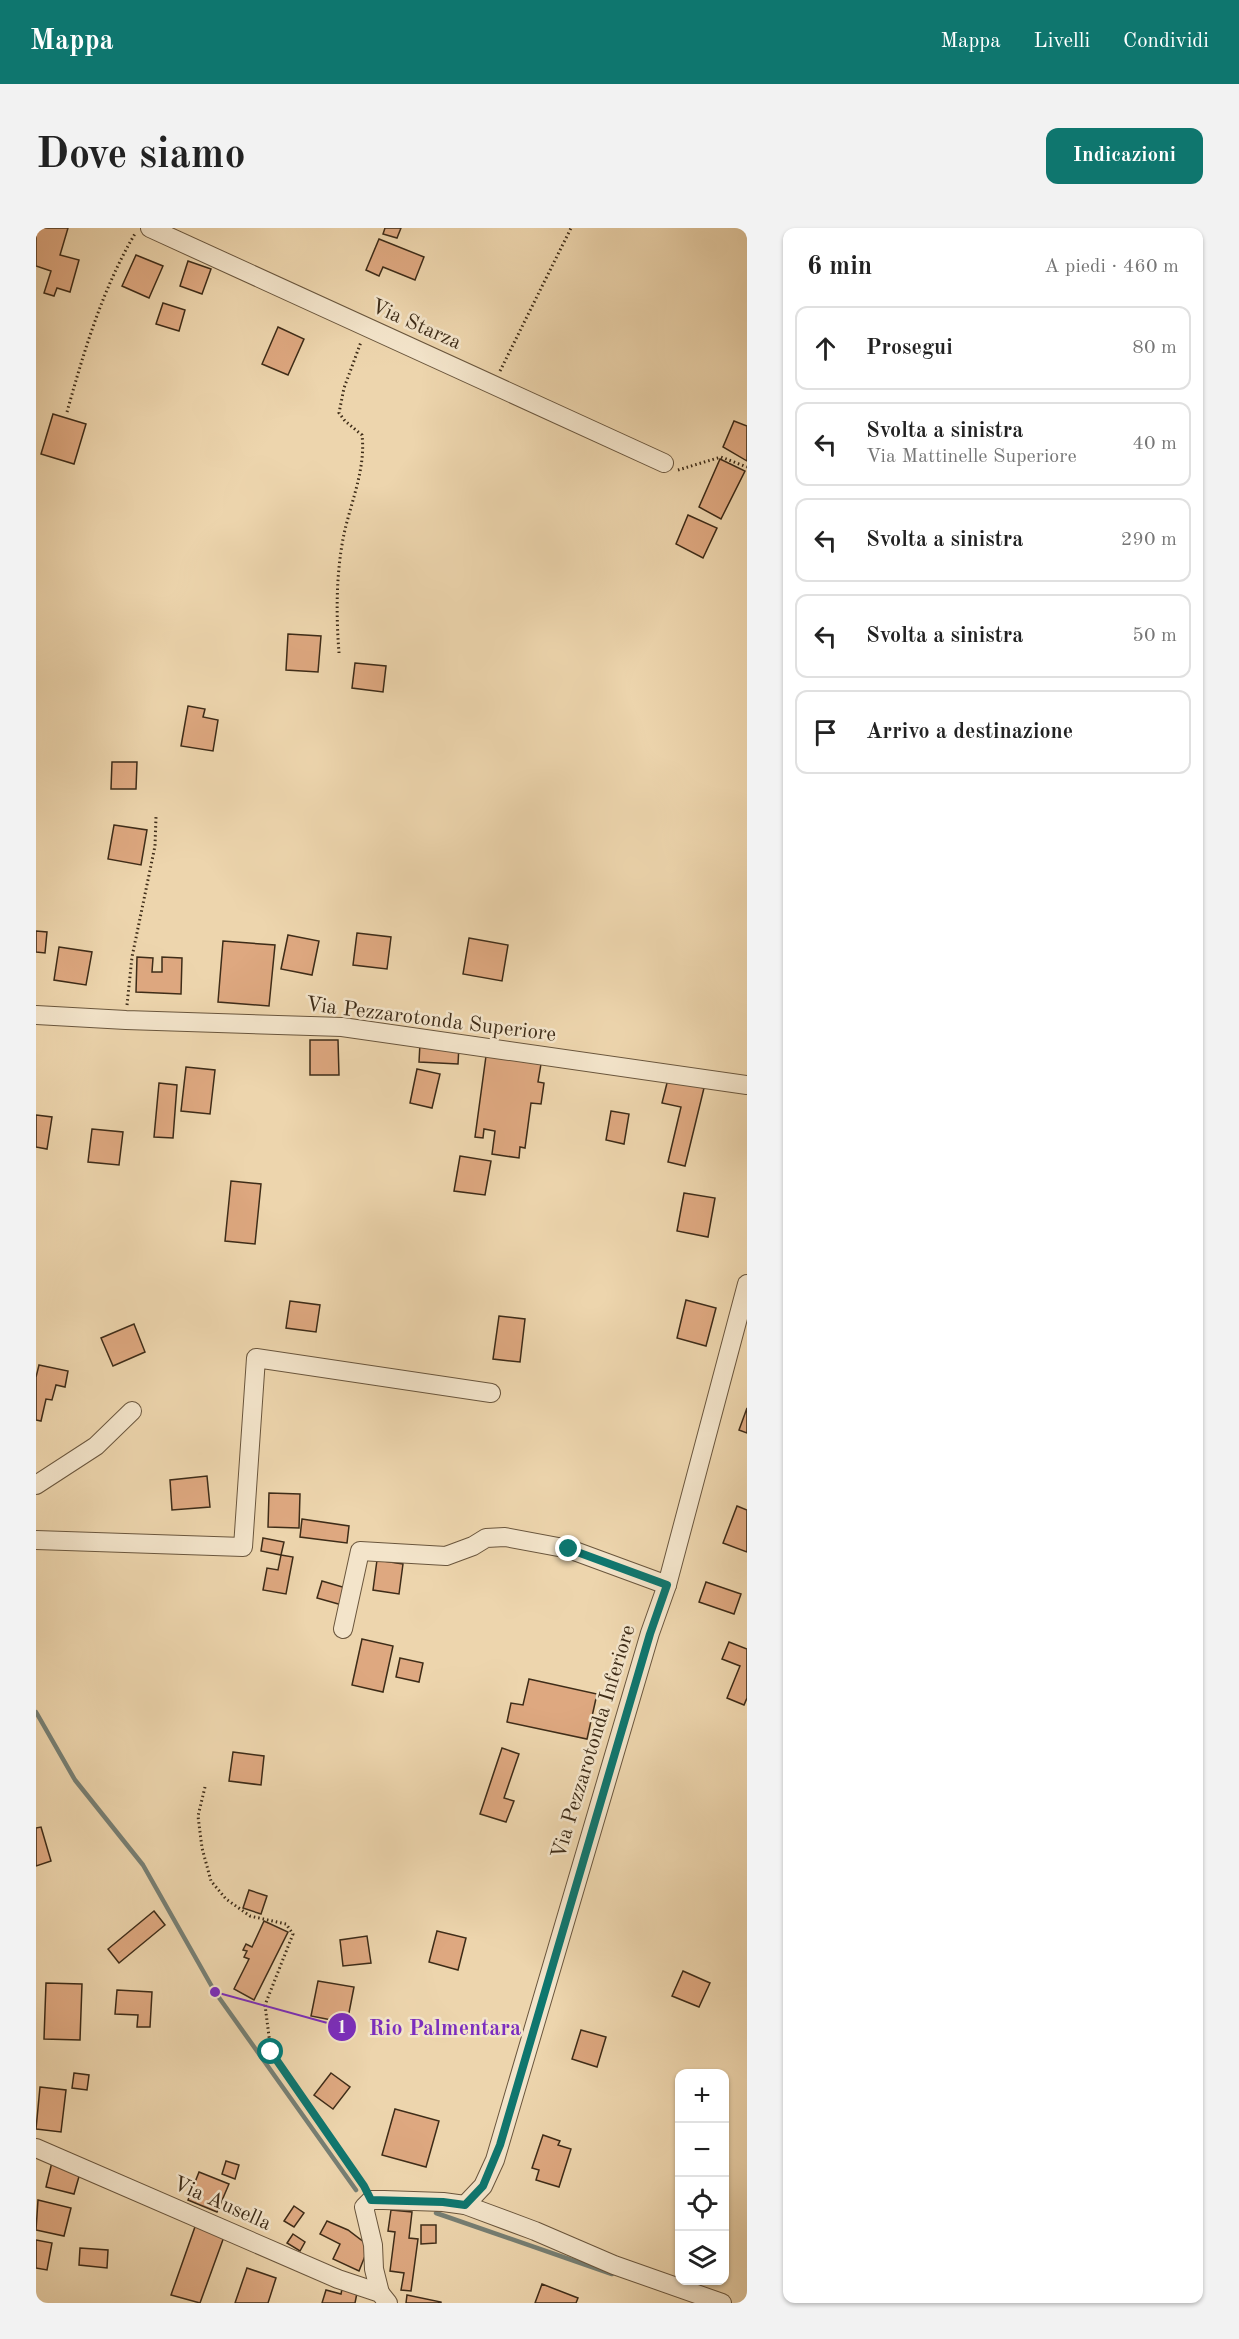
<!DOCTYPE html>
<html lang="it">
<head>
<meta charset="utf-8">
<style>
	:root { --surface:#fff; --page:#f2f2f2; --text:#222; --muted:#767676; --line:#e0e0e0; --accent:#0f766e }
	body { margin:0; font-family:"Old Standard TT",serif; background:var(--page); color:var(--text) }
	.controls { position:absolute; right:18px; bottom:18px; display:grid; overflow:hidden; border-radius:12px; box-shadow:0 2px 4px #0004 }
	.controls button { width:54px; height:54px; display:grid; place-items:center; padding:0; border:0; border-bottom:2px solid var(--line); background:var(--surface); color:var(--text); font:30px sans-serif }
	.stop { position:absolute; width:18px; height:18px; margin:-14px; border:4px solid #0f766e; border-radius:50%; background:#fff }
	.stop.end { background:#0f766e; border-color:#fff; box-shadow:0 2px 6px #0008 }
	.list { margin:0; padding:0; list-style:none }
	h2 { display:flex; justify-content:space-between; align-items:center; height:78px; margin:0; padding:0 24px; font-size:26px }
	h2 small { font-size:20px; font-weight:400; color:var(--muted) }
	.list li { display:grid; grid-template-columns:39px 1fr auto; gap:18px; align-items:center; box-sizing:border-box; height:84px; margin:0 12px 12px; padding:0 12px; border:2px solid var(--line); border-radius:12px }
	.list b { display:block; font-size:22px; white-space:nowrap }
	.list p { margin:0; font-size:20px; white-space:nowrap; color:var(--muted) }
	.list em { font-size:20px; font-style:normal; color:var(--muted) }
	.icon { flex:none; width:33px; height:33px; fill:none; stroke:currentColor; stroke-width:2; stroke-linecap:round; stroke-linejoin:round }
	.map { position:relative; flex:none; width:711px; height:2075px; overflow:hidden; border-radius:12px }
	header { display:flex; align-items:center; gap:36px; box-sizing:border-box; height:84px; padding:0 30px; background:var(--accent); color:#fff }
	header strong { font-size:28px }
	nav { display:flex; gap:33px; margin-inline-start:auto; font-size:21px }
	.intro { display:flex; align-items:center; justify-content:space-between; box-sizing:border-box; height:144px; padding:0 36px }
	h1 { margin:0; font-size:42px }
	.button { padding:15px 27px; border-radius:12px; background:var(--accent); color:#fff; font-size:21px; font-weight:700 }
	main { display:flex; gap:36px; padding:0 36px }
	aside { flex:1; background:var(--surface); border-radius:12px; box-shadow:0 2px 4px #0004 }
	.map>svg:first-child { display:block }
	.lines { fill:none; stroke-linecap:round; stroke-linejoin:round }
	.stream { stroke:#767f74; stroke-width:4.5 }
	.building { fill:#dea880; stroke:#3e2c18; stroke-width:1.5 }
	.minor-casing { stroke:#6a563d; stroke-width:20 }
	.path { stroke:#3e2c18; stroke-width:3; stroke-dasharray:1.5 3; stroke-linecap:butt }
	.minor { stroke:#f3e4ca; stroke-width:18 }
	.route { stroke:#0f766e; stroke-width:8 }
	.labels { text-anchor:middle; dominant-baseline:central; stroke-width:5; stroke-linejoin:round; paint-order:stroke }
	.street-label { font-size:21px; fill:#3e2c18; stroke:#f3e4ca }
	.leader { fill:none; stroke:#7b2cbf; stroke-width:2 }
	.callout-dot { fill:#7b2cbf; stroke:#f3e4ca; stroke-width:2 }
	.mark-label { font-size:18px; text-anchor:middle; font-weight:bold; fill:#fff }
	.callout-label { font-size:22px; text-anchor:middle; font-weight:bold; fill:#7b2cbf; stroke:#f3e4ca; stroke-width:5; stroke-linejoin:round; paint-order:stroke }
</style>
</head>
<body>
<header>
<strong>Mappa</strong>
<nav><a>Mappa</a><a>Livelli</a><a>Condividi</a></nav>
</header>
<div class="intro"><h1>Dove siamo</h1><a class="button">Indicazioni</a></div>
<main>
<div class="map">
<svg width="711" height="2075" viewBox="0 0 711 2075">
	<rect width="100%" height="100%" fill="#edd5ad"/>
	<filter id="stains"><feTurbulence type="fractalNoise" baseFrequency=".00333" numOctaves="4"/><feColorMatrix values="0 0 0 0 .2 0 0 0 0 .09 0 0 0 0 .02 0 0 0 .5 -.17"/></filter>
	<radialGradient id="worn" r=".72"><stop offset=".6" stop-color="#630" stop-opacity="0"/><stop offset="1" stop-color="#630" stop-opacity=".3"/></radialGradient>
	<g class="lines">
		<g class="stream">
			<polyline points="0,1484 39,1552 107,1637 179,1764 320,1962"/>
			<polyline points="400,1985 576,2046"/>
		</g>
	</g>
	<g class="building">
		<polygon points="0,0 32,0 24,27 43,32 34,64 21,60 18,68 8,65 15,43 0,38"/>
		<polygon points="349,0 365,0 361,10 347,6"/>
		<polygon points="343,11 388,29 379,52 347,39 343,48 330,42"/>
		<polygon points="100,27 127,38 113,70 86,58"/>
		<polygon points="152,33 175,41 166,66 144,58"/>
		<polygon points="127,75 149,82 143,103 120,96"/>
		<polygon points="242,99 268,111 252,147 226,136"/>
		<polygon points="17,186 50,196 38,236 5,226"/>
		<polygon points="698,193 711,198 711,233 687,219"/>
		<polygon points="684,231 709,243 685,291 663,279"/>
		<polygon points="652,287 681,300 667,330 640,316"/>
		<polygon points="252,406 285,408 282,444 250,442"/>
		<polygon points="319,435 350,438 347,464 316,460"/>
		<polygon points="152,478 169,481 167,489 182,492 177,523 145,518"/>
		<polygon points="76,534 101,534 100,561 75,561"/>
		<polygon points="78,597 111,602 105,637 72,631"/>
		<polygon points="0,703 11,704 9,725 0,724"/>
		<polygon points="321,705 355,709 351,741 317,737"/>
		<polygon points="252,707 283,713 276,747 245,741"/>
		<polygon points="433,710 472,717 466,753 427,746"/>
		<polygon points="187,713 239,717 233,778 182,774"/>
		<polygon points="23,719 56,724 50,757 18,752"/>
		<polygon points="101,729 117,730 116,744 126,744 126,729 146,730 145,766 100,764"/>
		<polygon points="274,812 302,812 303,847 274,847"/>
		<polygon points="384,815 423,817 422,836 383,834"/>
		<polygon points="450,828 505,836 502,854 508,855 505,876 495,875 489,920 484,919 483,930 456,926 459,903 448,901 447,910 439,909"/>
		<polygon points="150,839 179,842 174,886 145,883"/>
		<polygon points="381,841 404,846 396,880 374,875"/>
		<polygon points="632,851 668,860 649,938 632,934 645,879 626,875"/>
		<polygon points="123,855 141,857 137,910 118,909"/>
		<polygon points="575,883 593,886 588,916 570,912"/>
		<polygon points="0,887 16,889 11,921 0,919"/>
		<polygon points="56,901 87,904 83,937 52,934"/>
		<polygon points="424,928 455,933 449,967 418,963"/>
		<polygon points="195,953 225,956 219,1016 189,1013"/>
		<polygon points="648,965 679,970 672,1009 641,1003"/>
		<polygon points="650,1072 680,1080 670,1118 641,1110"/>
		<polygon points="254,1073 284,1077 280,1104 250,1100"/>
		<polygon points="463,1088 489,1091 484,1134 457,1131"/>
		<polygon points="98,1096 109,1124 77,1138 65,1110"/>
		<polygon points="3,1137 32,1143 29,1159 20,1157 16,1172 10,1171 5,1193 0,1192 0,1149"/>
		<polygon points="711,1180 711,1205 703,1202"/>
		<polygon points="171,1248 174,1279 136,1282 134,1252"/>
		<polygon points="233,1265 264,1266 263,1300 232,1299"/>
		<polygon points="701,1278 711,1282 711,1324 687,1315"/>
		<polygon points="266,1291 313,1298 311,1315 264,1309"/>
		<polygon points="227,1310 248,1314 245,1327 225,1323"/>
		<polygon points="245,1327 257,1329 250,1366 227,1362 231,1340 242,1342"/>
		<polygon points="341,1332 367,1336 363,1366 337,1362"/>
		<polygon points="286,1353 310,1360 306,1377 281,1370"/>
		<polygon points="670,1354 705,1366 698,1386 663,1374"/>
		<polygon points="326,1411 357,1418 347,1464 316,1457"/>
		<polygon points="693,1414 711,1421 711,1470 708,1477 691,1470 704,1438 686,1431"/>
		<polygon points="364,1430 387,1435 383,1454 360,1449"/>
		<polygon points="493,1451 561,1466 551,1511 471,1494 475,1475 487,1477"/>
		<polygon points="466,1520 483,1526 468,1570 478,1573 470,1594 444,1586"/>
		<polygon points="197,1524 228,1528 225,1557 193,1553"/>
		<polygon points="5,1599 15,1633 0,1638 0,1600"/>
		<polygon points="213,1662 231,1668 225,1686 207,1680"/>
		<polygon points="118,1683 129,1697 83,1735 72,1721"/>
		<polygon points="228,1693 252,1704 218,1772 198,1761 213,1731 208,1729 211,1723 207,1722 210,1716 216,1719"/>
		<polygon points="401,1703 430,1710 422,1742 393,1734"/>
		<polygon points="331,1708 335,1735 307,1738 304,1712"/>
		<polygon points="647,1743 674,1755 663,1779 636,1768"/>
		<polygon points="282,1753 318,1759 311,1795 275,1788"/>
		<polygon points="10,1755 46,1756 44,1812 8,1811"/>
		<polygon points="81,1762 116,1764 114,1799 101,1799 102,1787 79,1786"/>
		<polygon points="545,1802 570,1809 561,1839 536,1831"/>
		<polygon points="38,1845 53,1847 51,1862 36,1860"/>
		<polygon points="295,1845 314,1859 297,1881 278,1867"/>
		<polygon points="4,1859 30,1862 25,1904 0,1901"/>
		<polygon points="359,1881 403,1893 390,1939 346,1927"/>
		<polygon points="507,1907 524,1913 522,1917 535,1921 523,1959 500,1952 503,1942 496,1940"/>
		<polygon points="190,1933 203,1937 199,1951 186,1946"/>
		<polygon points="16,1934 44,1945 38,1966 10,1959"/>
		<polygon points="163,1944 193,1956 181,1984 152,1972"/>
		<polygon points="2,1972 35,1980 28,2008 0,2002"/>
		<polygon points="258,1978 268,1985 258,1999 248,1993"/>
		<polygon points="355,1982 376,1984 373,2010 382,2011 375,2063 365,2062 368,2045 354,2043 359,2004 352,2003"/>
		<polygon points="291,1993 312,2002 333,2018 323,2043 297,2031 304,2016 284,2006"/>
		<polygon points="160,1996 189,2006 164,2075 135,2067"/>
		<polygon points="385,1997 400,1997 400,2015 385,2016"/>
		<polygon points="257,2006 269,2014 264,2023 251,2015"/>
		<polygon points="0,2012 16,2015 11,2042 0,2040"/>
		<polygon points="44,2020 72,2022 71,2040 43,2037"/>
		<polygon points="211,2040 240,2050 232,2075 199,2075"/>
		<polygon points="506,2056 542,2070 540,2075 499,2075"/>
		<polygon points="306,2061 321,2065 319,2075 286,2075 290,2062 305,2066"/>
		<polygon points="371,2067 405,2074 405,2075 370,2075"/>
	</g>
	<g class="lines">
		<g class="minor-casing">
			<g id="minor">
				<polyline points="114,0 628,235"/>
				<polyline points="0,787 90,792 306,799 711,857"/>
				<polyline points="0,1257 60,1218 96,1183"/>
				<polyline points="0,1312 207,1319 220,1130 455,1165"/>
				<polyline points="307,1401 324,1323 410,1328 437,1318 450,1310 469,1309 533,1321 631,1357"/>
				<polyline points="0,1920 302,2051 344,2065 352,2075"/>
				<polyline points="429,1977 447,1958 459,1932 614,1405 631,1357 711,1056"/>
				<polyline points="344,2065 338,2041 337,2017 328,1979 335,1972 348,1972 407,1974 429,1977 499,2003 578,2037 686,2075"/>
			</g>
		</g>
		<g class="path">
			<polyline points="464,143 535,0"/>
			<path d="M31,184c17,-61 36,-125 69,-180"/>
			<polyline points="642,242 685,229 711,239"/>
			<path d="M303,425c-3,-39 -3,-80 5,-119 7,-32 22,-66 18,-99l-17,-14 -6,-8 5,-25 17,-46"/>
			<polyline points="91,777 96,729 119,618 120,589"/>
			<polyline points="169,1559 162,1588 166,1620 175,1653 190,1671 214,1688 250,1696 257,1706 229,1777 235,1824 329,1960"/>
		</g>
		<use href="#minor" class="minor"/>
	</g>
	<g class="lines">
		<polyline class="route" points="235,1824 328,1958 335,1972 407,1974 429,1977 447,1958 464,1917 614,1406 631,1357 533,1321"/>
	</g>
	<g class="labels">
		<g class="street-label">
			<text transform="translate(380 97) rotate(24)">Via Starza</text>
			<text transform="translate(395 792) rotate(7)">Via Pezzarotonda Superiore</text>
			<text transform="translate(558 1514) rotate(-73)">Via Pezzarotonda Inferiore</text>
			<text transform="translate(186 1976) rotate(24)">Via Ausella</text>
		</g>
	</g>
	<path class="leader" d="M179 1764L306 1799"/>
	<g class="callout-dot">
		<circle cx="179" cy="1764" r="6"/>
		<circle cx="306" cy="1799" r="15"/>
	</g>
	<g class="mark-label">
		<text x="306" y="1805">1</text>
	</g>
	<g class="callout-label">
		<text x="409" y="1807">Rio Palmentara</text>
	</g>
	<rect width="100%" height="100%" filter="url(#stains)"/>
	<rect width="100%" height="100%" fill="url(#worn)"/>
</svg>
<div class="controls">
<button>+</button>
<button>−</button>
<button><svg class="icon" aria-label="locate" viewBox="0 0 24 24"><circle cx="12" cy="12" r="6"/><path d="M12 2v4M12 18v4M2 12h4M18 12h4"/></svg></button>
<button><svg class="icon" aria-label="layers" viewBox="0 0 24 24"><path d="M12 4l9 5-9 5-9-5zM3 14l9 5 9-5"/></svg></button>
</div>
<div class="stop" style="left:235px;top:1824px"></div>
<div class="stop end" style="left:533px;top:1321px"></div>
</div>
<aside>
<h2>6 min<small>A piedi · 460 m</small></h2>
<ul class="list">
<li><svg class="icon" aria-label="ahead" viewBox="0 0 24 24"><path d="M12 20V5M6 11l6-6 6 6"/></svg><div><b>Prosegui</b></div><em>80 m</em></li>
<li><svg class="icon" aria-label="left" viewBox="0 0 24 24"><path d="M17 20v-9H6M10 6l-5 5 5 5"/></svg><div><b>Svolta a sinistra</b><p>Via Mattinelle Superiore</p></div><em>40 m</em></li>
<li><svg class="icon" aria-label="left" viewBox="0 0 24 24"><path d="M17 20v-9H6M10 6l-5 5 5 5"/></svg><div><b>Svolta a sinistra</b></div><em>290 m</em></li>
<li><svg class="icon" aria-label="left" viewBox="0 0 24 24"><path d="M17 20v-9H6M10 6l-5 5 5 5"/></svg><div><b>Svolta a sinistra</b></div><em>50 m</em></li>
<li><svg class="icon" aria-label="arrive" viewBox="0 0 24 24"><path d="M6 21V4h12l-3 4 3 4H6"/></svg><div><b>Arrivo a destinazione</b></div></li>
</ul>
</aside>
</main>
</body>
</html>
